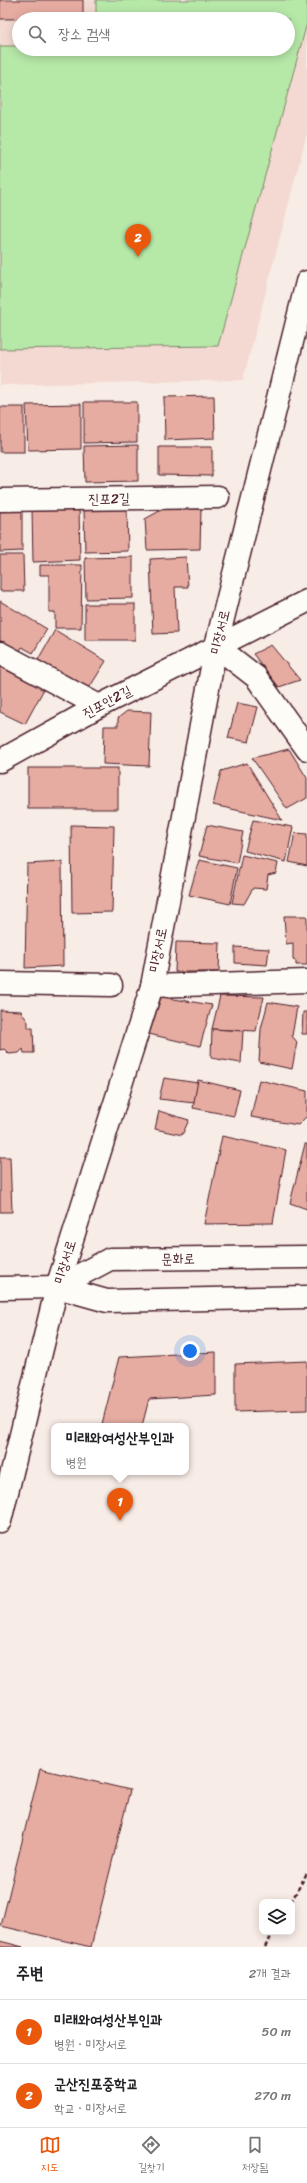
<!DOCTYPE html>
<html lang="ko">
<head>
<meta charset="utf-8">
<style>
	:root { --surface:#fff; --page:#f2f2f2; --text:#202124; --muted:#757577; --line:#e0e0e0; --accent:#ea580c }
	body { margin:0; font-family:Sriracha,"Poor Story",sans-serif; background:var(--page); color:var(--text) }
	.controls { position:absolute; right:12px; bottom:12px; display:grid; overflow:hidden; border-radius:8px; box-shadow:0 2px 10px #0003 }
	.controls button { width:36px; height:36px; display:grid; place-items:center; padding:0; border:0; border-bottom:1px solid var(--line); background:var(--surface); color:var(--text); font:20px sans-serif }
	.you { position:absolute; left:190px; top:1351px; width:14px; height:14px; margin:-10px; border:3px solid #fff; border-radius:50%; background:#1a73e8; box-shadow:0 0 0 6px #1a73e833 }
	.badge { display:grid; place-items:center; width:26px; height:26px; border-radius:50%; background:var(--accent); color:#fff; font-size:13px; font-weight:700 }
	.pin { position:absolute; translate:-50% -33px; filter:drop-shadow(0 1px 2px #0008) }
	.pin::after { content:''; position:absolute; top:21px; width:14px; height:12px; background:inherit; clip-path:polygon(0 0,100% 0,50% 100%) }
	.popup { position:absolute; left:51px; top:1423px; width:138px; height:52px; box-sizing:border-box; display:grid; place-content:center; border-radius:8px; background:var(--surface); filter:drop-shadow(0 1px 3px #0005); font-size:13px; white-space:nowrap; color:var(--muted) }
	.popup b { font-size:15px; color:var(--text) }
	.popup::after { content:''; position:absolute; left:50%; top:100%; margin-left:-8px; border:8px solid transparent; border-top-color:var(--surface) }
	.list { margin:0; padding:0; list-style:none }
	h2 { display:flex; justify-content:space-between; align-items:center; height:52px; margin:0; padding:0 16px; font-size:17px }
	h2 small { font-size:13px; font-weight:400; color:var(--muted) }
	.list li { display:grid; grid-template-columns:26px 1fr auto; gap:12px; align-items:center; box-sizing:border-box; height:64px; padding:0 16px; border-top:1px solid var(--line) }
	.list b { display:block; font-size:15px; white-space:nowrap }
	.list p { margin:0; font-size:13px; white-space:nowrap; color:var(--muted) }
	.list em { font-size:13px; font-style:normal; color:var(--muted) }
	.icon { flex:none; width:22px; height:22px; fill:none; stroke:currentColor; stroke-width:2; stroke-linecap:round; stroke-linejoin:round }
	.map { position:relative; flex:none; width:307px; height:1947px; overflow:hidden }
	.search { position:absolute; background:var(--surface); box-shadow:0 2px 10px #0003; left:12px; right:12px; top:12px; height:44px; display:flex; align-items:center; gap:10px; box-sizing:border-box; padding:0 14px; border-radius:22px; color:var(--muted); font-size:15px }
	.sheet { height:180px; background:var(--surface) }
	nav { display:flex; justify-content:space-around; align-items:center; box-sizing:border-box; height:56px; border-top:1px solid var(--line); background:var(--surface); font-size:11px; color:var(--muted) }
	nav a { display:grid; justify-items:center; gap:2px }
	nav .on { color:var(--accent) }
	.map>svg:first-child { display:block }
	.built { fill:#f3d9d1; fill-rule:evenodd }
	.green { fill:#b6e8a8; stroke:#80846a }
	.building { fill:#e6aca1; stroke:#4a1f2b }
	.lines { fill:none; stroke-linecap:round; stroke-linejoin:round }
	.minor-casing { stroke:#4a1f2b; stroke-width:25 }
	.path { stroke:#4a1f2b; stroke-width:2.5; stroke-dasharray:4 3; stroke-linecap:butt }
	.minor { stroke:#fdfcf7; stroke-width:22 }
	.labels { text-anchor:middle; dominant-baseline:central; stroke-width:3; stroke-linejoin:round; paint-order:stroke }
	.street-label { font-size:14px; fill:#4a1f2b; stroke:#fdfcf7 }
</style>
</head>
<body>
<div class="map">
<svg width="307" height="1947" viewBox="0 0 307 1947">
	<rect width="100%" height="100%" fill="#f8ece6"/>
	<filter id="ink" filterUnits="userSpaceOnUse"><feTurbulence type="fractalNoise" baseFrequency=".025" numOctaves="2"/><feDisplacementMap in="SourceGraphic" scale="8" xChannelSelector="R" yChannelSelector="G"/><feConvolveMatrix kernelMatrix="1 2 1 2 8 2 1 2 1" color-interpolation-filters="sRGB"/></filter>
	<g filter="url(#ink)">
		<path class="built" d="M0,0h307v133l-64,247 -243,5zM19,19h269v30h-269z"/>
		<polygon class="green" points="96,0 307,0 307,23 218,346 0,349 0,46 19,46 19,49 288,49 288,19 96,19"/>
		<g class="building">
			<polygon points="0,0 83,0 83,18 0,19"/>
			<polygon points="214,396 215,438 165,440 164,397"/>
			<polygon points="84,402 137,402 137,442 84,443"/>
			<polygon points="81,404 81,449 28,450 26,405"/>
			<rect x="0" y="407" width="24" height="45"/>
			<polygon points="138,445 138,481 85,482 84,446"/>
			<polygon points="159,447 212,447 212,476 159,475"/>
			<polygon points="79,507 80,560 33,562 32,508"/>
			<polygon points="165,508 201,509 200,549 147,550 145,519"/>
			<polygon points="0,509 22,509 22,551 0,552"/>
			<polygon points="84,509 127,509 128,551 85,552"/>
			<polygon points="0,555 23,555 24,591 0,591"/>
			<polygon points="133,557 133,598 86,599 85,558"/>
			<polygon points="186,557 188,587 175,587 177,633 153,634 150,559"/>
			<polygon points="40,565 82,565 81,628 55,628 55,612 49,612 49,575 40,575"/>
			<polygon points="0,601 47,629 33,653 22,647 18,654 0,643"/>
			<rect x="85" y="604" width="50" height="36"/>
			<polygon points="55,630 106,661 86,693 36,663"/>
			<polygon points="271,645 300,680 279,687 253,654"/>
			<polygon points="2,667 45,687 25,724 0,712 0,670"/>
			<polygon points="237,703 258,707 249,742 228,738"/>
			<polygon points="127,711 151,712 149,766 103,764 104,726 118,726 118,718"/>
			<polygon points="289,749 307,778 307,798 287,809 252,758"/>
			<polygon points="247,763 282,820 213,805 221,771"/>
			<rect x="28" y="768" width="90" height="41"/>
			<polygon points="253,820 293,827 286,862 245,851"/>
			<polygon points="71,825 114,826 112,912 72,913"/>
			<polygon points="207,825 243,832 237,863 199,856"/>
			<polygon points="295,833 307,834 307,866 289,862"/>
			<polygon points="242,855 278,863 276,873 268,875 266,889 253,888 244,904 232,903"/>
			<polygon points="199,860 237,868 230,904 189,895"/>
			<polygon points="62,862 63,966 25,968 27,864"/>
			<polygon points="284,916 307,916 307,965 296,965 296,961 293,960 293,943 286,944"/>
			<polygon points="176,942 220,943 219,972 175,972"/>
			<polygon points="235,947 269,949 267,965 235,963"/>
			<polygon points="220,996 264,997 256,1031 212,1029"/>
			<polygon points="161,997 212,1005 200,1046 149,1034"/>
			<polygon points="268,1002 297,1007 292,1036 297,1042 292,1069 259,1062 261,1029"/>
			<polygon points="0,1010 21,1011 28,1022 28,1028 33,1028 34,1053 24,1053 23,1049 19,1053 9,1054 4,1049 0,1050"/>
			<polygon points="303,1012 307,1012 307,1034 302,1034"/>
			<polygon points="212,1029 243,1031 241,1063 211,1058"/>
			<polygon points="164,1078 198,1083 194,1103 159,1099"/>
			<polygon points="198,1080 240,1090 234,1116 193,1108"/>
			<polygon points="259,1080 307,1091 307,1116 298,1125 251,1117"/>
			<polygon points="159,1111 189,1120 182,1135 155,1129"/>
			<polygon points="222,1136 286,1150 273,1223 204,1224"/>
			<polygon points="305,1144 307,1144 307,1209 290,1203"/>
			<polygon points="0,1157 10,1157 12,1212 0,1212"/>
			<polygon points="216,1352 216,1395 149,1399 142,1426 106,1426 102,1424 119,1357"/>
			<polygon points="307,1361 307,1410 235,1412 235,1364"/>
			<polygon points="40,1769 130,1790 91,1947 1,1926"/>
			<polygon points="0,1941 23,1947 0,1947"/>
		</g>
		<g class="lines">
			<g class="minor-casing">
				<g id="minor">
					<polyline points="0,500 218,497"/>
					<polyline points="216,646 256,677 307,749"/>
					<polyline points="0,653 99,706"/>
					<polyline points="0,761 99,706 307,601"/>
					<polyline points="0,983 111,985"/>
					<polyline points="152,986 307,981"/>
					<polyline points="57,1287 110,1259 307,1257"/>
					<polyline points="0,1288 57,1287 107,1301 307,1297"/>
					<polyline points="0,1521 57,1287 152,986 216,646 307,282"/>
				</g>
			</g>
			<g class="path">
				<polyline points="291,1902 307,1873"/>
				<polyline points="265,1947 274,1932"/>
			</g>
			<use href="#minor" class="minor"/>
		</g>
	</g>
	<g class="labels">
		<g class="street-label">
			<text transform="translate(109 499) rotate(-1)">진포2길</text>
			<text transform="translate(220 632) rotate(-77)">미장서로</text>
			<text transform="translate(107 702) rotate(-28)">진포안2길</text>
			<text transform="translate(158 950) rotate(-79)">미장서로</text>
			<text transform="translate(178 1259) rotate(-1)">문화로</text>
			<text transform="translate(65 1262) rotate(-73)">미장서로</text>
		</g>
	</g>
</svg>
<div class="controls">
<button><svg class="icon" aria-label="layers" viewBox="0 0 24 24"><path d="M12 4l9 5-9 5-9-5zM3 14l9 5 9-5"/></svg></button>
</div>
<div class="you"></div>
<div class="pin badge" style="left:120px;top:1521px">1</div>
<div class="popup"><b>미래와여성산부인과</b>병원</div>
<div class="pin badge" style="left:138px;top:257px">2</div>
<div class="search"><svg class="icon" aria-label="search" viewBox="0 0 24 24"><circle cx="10" cy="10" r="6"/><path d="M15 15l6 6"/></svg>장소 검색</div>
</div>
<section class="sheet">
<h2>주변<small>2개 결과</small></h2>
<ul class="list">
<li><span class="badge">1</span><div><b>미래와여성산부인과</b><p>병원 · 미장서로</p></div><em>50 m</em></li>
<li><span class="badge">2</span><div><b>군산진포중학교</b><p>학교 · 미장서로</p></div><em>270 m</em></li>
</ul>
</section>
<nav>
<a class="on"><svg class="icon" aria-label="map" viewBox="0 0 24 24"><path d="M3 6l6-2 6 2 6-2v14l-6 2-6-2-6 2zM9 4v14M15 6v14"/></svg>지도</a>
<a><svg class="icon" aria-label="directions" viewBox="0 0 24 24"><path d="M12 3l9 9-9 9-9-9zM9 14v-3h6M13 9l2 2-2 2"/></svg>길찾기</a>
<a><svg class="icon" aria-label="saved" viewBox="0 0 24 24"><path d="M7 4h10v16l-5-4-5 4z"/></svg>저장됨</a>
</nav>
</body>
</html>
